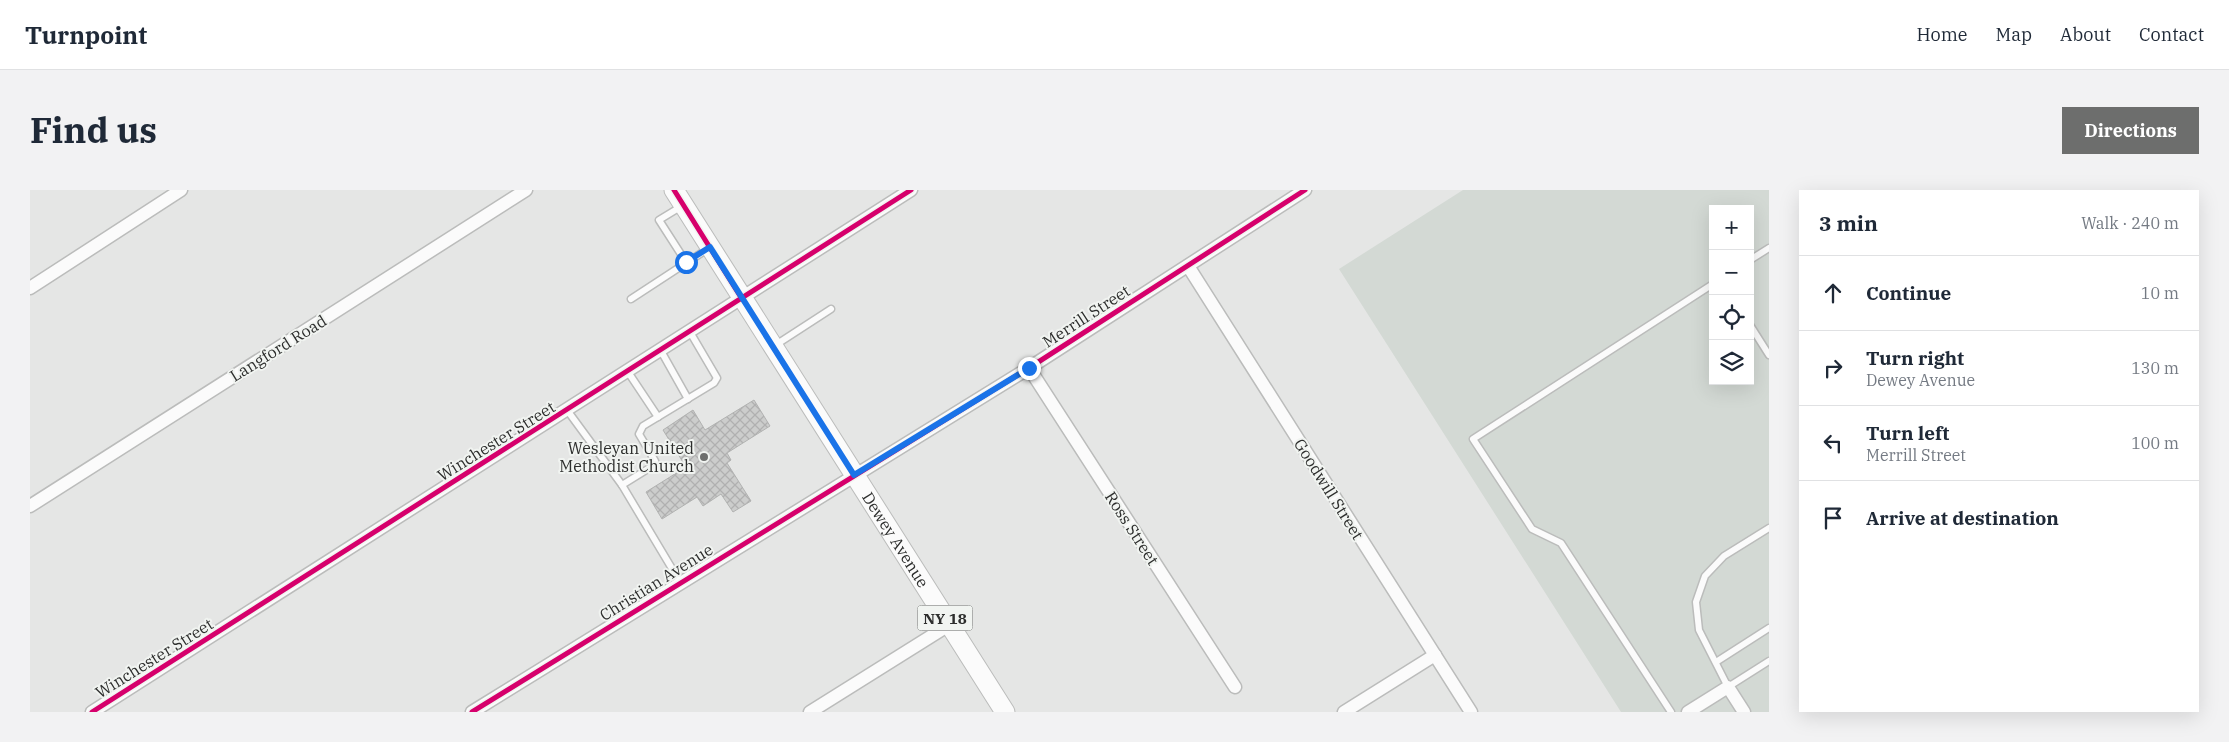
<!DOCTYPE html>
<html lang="en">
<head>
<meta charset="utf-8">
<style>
	:root { --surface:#fff; --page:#f2f2f3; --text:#1f2937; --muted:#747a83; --line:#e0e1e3; --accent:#6d6e6d }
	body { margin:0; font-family:"IBM Plex Serif",serif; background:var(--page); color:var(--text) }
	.controls { position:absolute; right:15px; top:15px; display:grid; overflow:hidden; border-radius:0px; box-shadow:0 5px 20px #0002 }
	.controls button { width:45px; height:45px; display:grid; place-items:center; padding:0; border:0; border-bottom:1px solid var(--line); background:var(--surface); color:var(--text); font:25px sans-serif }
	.stop { position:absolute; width:15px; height:15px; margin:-11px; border:4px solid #1a73e8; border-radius:50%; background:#fff }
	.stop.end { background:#1a73e8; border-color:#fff; box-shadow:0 1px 5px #0008 }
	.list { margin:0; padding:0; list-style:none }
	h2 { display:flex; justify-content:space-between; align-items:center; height:65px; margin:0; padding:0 20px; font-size:21px }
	h2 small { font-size:16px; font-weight:400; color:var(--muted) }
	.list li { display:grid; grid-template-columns:32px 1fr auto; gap:15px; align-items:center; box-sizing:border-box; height:75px; padding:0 20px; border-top:1px solid var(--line) }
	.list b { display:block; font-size:19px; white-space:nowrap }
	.list p { margin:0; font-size:16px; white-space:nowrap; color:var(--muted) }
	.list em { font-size:16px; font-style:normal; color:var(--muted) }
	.icon { flex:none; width:28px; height:28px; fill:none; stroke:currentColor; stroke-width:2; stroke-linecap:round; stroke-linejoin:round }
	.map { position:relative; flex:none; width:1739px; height:522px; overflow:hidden; border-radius:0px }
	header { display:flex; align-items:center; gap:30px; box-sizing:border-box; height:70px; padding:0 25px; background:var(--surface); border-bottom:1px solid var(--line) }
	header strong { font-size:24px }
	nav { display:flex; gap:28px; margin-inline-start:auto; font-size:18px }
	.intro { display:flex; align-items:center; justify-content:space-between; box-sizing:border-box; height:120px; padding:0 30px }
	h1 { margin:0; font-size:35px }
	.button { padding:12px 22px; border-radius:0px; background:var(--accent); color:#fff; font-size:18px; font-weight:700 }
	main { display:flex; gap:30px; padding:0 30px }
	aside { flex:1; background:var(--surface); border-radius:0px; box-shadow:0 5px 20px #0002 }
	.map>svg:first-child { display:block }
	.built { fill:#d3d9d4; fill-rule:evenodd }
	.building { fill:url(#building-cross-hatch); stroke:#b1b2b1 }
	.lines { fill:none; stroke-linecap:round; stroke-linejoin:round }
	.service-casing { stroke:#bbbcbb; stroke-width:9 }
	.minor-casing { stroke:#bbbcbb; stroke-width:15 }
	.primary-casing { stroke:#bbbcbb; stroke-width:21 }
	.service { stroke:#fbfbfb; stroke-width:6 }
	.minor { stroke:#fbfbfb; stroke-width:12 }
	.primary { stroke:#fbfbfb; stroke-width:19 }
	.cycleway-casing { stroke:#f1f4f1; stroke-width:8 }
	.cycleway { stroke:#d6006c; stroke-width:5 }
	.route { stroke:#1a73e8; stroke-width:6 }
	.poi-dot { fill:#6d6e6d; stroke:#f1f4f1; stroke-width:2 }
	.labels { text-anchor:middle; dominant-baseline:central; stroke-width:4; stroke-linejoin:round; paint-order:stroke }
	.shield { fill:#f1f4f1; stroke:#686968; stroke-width:1 }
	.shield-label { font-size:15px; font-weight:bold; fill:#2d2e2d }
	.street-label { font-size:16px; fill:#2d2e2d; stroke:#f1f4f1 }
	.poi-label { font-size:16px; fill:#2d2e2d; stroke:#f1f4f1; text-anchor:end }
</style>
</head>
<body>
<header>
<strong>Turnpoint</strong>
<nav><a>Home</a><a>Map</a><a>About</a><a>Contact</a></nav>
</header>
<div class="intro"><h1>Find us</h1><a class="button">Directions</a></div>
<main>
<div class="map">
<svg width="1739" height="522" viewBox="0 0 1739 522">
	<defs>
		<pattern id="building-cross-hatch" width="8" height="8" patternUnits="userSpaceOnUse" patternTransform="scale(1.25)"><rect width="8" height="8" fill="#cccdcc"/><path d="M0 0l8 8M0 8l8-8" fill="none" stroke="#b0b0b0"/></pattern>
	</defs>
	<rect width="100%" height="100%" fill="#e5e6e5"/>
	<path class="built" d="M1433,0h306v522h-148l-282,-443zM1683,19h37v172h-37z"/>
	<polygon class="building" points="724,210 740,236 697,263 701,270 697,273 721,311 703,322 691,304 673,316 667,307 632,329 616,302 656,277 633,240 663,220 675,240"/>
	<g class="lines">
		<g class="service-casing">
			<g id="service">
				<polyline points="652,16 629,30 656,72"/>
				<polyline points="1720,70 1739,58"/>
				<polyline points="601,109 679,58"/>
				<polyline points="1720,135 1739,165"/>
				<polyline points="744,156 801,119"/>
				<polyline points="631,161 658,209"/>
				<polyline points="598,182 628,227"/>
				<polyline points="537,220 592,295"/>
				<polyline points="1739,338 1694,366 1675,386 1666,412 1669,440 1698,497 1739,471"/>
				<polyline points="650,392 592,295 621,277 625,271 609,244 613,236 684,193 687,188 660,142"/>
				<polyline points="1686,472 1739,438"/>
				<polyline points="1641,522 1531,353 1502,339 1443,249 1683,94"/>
			</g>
		</g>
		<g class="minor-casing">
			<g id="minor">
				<polyline points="1158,76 1441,522"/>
				<polyline points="0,98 151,0"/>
				<polyline points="999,178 1205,497"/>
				<polyline points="0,316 496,0"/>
				<polyline points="62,522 881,0"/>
				<polyline points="442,522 999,178 1275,0"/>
				<polyline points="780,522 919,435"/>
				<polyline points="1314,522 1405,465"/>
				<polyline points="1658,522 1698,497 1714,522"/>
			</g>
		</g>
		<g class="primary-casing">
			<g id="primary">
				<path id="s1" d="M644,0l331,522"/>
			</g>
		</g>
		<use href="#service" class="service"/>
		<use href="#minor" class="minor"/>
		<use href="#primary" class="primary"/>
		<g class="cycleway-casing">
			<g id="cycleway">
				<polyline points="644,0 712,109"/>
				<polyline points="62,522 881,0"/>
				<polyline points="442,522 999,178 1275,0"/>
			</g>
		</g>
		<use href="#cycleway" class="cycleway"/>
	</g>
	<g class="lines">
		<polyline class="route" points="656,72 680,57 824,285 999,178"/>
	</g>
	<circle class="poi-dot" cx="674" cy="267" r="5"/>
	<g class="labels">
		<rect class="shield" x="887.5" y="415.5" width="55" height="25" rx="4"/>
		<g class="shield-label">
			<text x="915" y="428">NY 18</text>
		</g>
		<g class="street-label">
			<text transform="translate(1056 126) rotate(-33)">Merrill Street</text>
			<text transform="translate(248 158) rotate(-32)">Langford Road</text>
			<text transform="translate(466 251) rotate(-32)">Winchester Street</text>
			<text transform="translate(1299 299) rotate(58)">Goodwill Street</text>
			<text transform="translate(1102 338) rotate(57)">Ross Street</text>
			<text stroke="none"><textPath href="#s1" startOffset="414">Dewey Avenue</textPath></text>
			<text transform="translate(626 392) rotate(-32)">Christian Avenue</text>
			<text transform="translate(124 468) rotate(-32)">Winchester Street</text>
		</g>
		<g class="poi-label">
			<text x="664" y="258">Wesleyan United<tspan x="664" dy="18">Methodist Church</tspan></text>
		</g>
	</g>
</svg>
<div class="controls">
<button>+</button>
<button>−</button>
<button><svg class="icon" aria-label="locate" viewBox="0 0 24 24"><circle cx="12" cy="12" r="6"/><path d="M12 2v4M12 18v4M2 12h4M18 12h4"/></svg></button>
<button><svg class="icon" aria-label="layers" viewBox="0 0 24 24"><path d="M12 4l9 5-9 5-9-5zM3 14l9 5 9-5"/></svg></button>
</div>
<div class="stop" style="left:656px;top:72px"></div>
<div class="stop end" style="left:999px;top:178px"></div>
</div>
<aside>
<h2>3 min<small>Walk · 240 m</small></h2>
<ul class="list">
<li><svg class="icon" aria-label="ahead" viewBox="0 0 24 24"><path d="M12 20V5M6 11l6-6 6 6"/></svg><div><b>Continue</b></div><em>10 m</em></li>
<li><svg class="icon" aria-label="right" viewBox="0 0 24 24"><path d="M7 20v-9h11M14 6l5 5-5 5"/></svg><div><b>Turn right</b><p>Dewey Avenue</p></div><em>130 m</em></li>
<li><svg class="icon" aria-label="left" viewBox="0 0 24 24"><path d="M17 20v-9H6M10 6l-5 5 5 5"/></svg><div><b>Turn left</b><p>Merrill Street</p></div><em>100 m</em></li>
<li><svg class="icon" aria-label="arrive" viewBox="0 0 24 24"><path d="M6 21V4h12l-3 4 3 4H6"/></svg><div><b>Arrive at destination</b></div></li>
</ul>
</aside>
</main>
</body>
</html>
